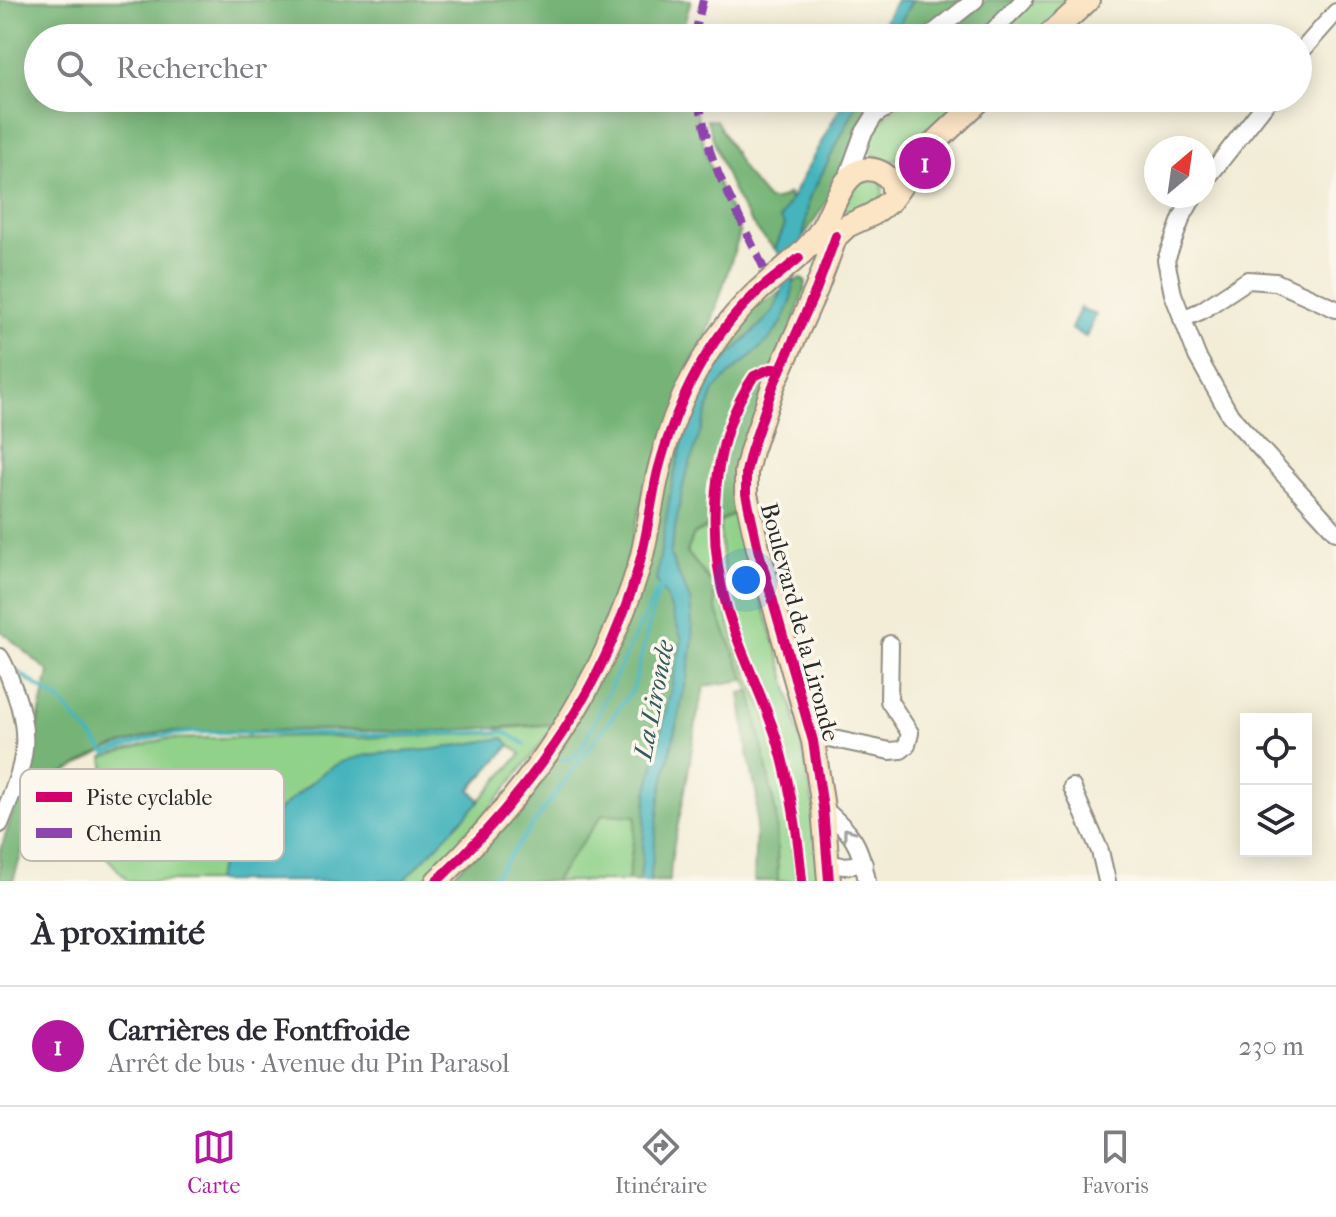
<!DOCTYPE html>
<html lang="fr">
<head>
<meta charset="utf-8">
<style>
	:root { --surface:#fff; --page:#f2f2f3; --text:#2b2b33; --muted:#7c7c81; --line:#e1e1e2; --accent:#b5179e }
	body { margin:0; font-family:"IM FELL French Canon",serif; background:var(--page); color:var(--text) }
	.controls { position:absolute; right:24px; bottom:24px; display:grid; overflow:hidden; border-radius:0px; box-shadow:0 4px 20px #0003 }
	.controls button { width:72px; height:72px; display:grid; place-items:center; padding:0; border:0; border-bottom:2px solid var(--line); background:var(--surface); color:var(--text); font:40px sans-serif }
	.compass { position:absolute; left:1144px; top:136px; width:72px; height:72px; border-radius:50%; background:var(--surface); box-shadow:0 4px 20px #0003; rotate:29deg }
	.you { position:absolute; left:746px; top:580px; width:28px; height:28px; margin:-20px; border:6px solid #fff; border-radius:50%; background:#1a73e8; box-shadow:0 0 0 12px #1a73e833 }
	.badge { display:grid; place-items:center; width:52px; height:52px; border-radius:50%; background:var(--accent); color:#fff; font-size:26px; font-weight:700 }
	.pin { position:absolute; translate:-50% -50%; border:4px solid #fff; box-shadow:0 2px 8px #0006 }
	.list { margin:0; padding:0; list-style:none }
	h2 { display:flex; justify-content:space-between; align-items:center; height:104px; margin:0; padding:0 32px; font-size:34px }
	h2 small { font-size:26px; font-weight:400; color:var(--muted) }
	.list li { display:grid; grid-template-columns:52px 1fr auto; gap:24px; align-items:center; box-sizing:border-box; height:120px; padding:0 32px; border-top:2px solid var(--line) }
	.list b { display:block; font-size:30px; white-space:nowrap }
	.list p { margin:0; font-size:26px; white-space:nowrap; color:var(--muted) }
	.list em { font-size:26px; font-style:normal; color:var(--muted) }
	.icon { flex:none; width:44px; height:44px; fill:none; stroke:currentColor; stroke-width:2; stroke-linecap:round; stroke-linejoin:round }
	.map { position:relative; flex:none; width:1336px; height:881px; overflow:hidden }
	.search { position:absolute; background:var(--surface); box-shadow:0 4px 20px #0003; left:24px; right:24px; top:24px; height:88px; display:flex; align-items:center; gap:20px; box-sizing:border-box; padding:0 28px; border-radius:44px; color:var(--muted); font-size:30px }
	.sheet { height:224px; background:var(--surface) }
	nav { display:flex; justify-content:space-around; align-items:center; box-sizing:border-box; height:112px; border-top:2px solid var(--line); background:var(--surface); font-size:22px; color:var(--muted) }
	nav a { display:grid; justify-items:center; gap:4px }
	nav .on { color:var(--accent) }
	.map>svg:first-child { display:block }
	.green { fill:#91d28a; stroke:#5e7e5a; stroke-width:2; fill-rule:evenodd }
	.forest { fill:#74b476; stroke:#507050; stroke-width:2 }
	.water { fill:#44b4bc; stroke:#387074; stroke-width:2 }
	.lines { fill:none; stroke-linecap:round; stroke-linejoin:round }
	.stream { stroke:#44b4bc; stroke-width:4 }
	.street-casing { stroke:#8f8c81; stroke-width:20 }
	.secondary-casing { stroke:#8f8c81; stroke-width:26 }
	.street { stroke:#fff; stroke-width:16 }
	.secondary { stroke:#fce5c4; stroke-width:22 }
	.quiet { stroke:#8e44ad; stroke-width:8; stroke-dasharray:16 8; stroke-linecap:butt }
	.cycleway-casing { stroke:#fbf7ec; stroke-width:15 }
	.cycleway { stroke:#d6006c; stroke-width:10 }
	.oneway { stroke:#a0a0a0 }
	.labels { text-anchor:middle; dominant-baseline:central; stroke-width:7; stroke-linejoin:round; paint-order:stroke }
	.street-label { font-size:24px; fill:#2b2b2b; stroke:#fbf7ec }
	.water-label { font-size:26px; font-style:italic; fill:#345b5e; stroke:#fbf7ec }
	.key { fill:#fbf7ec; stroke:#bdbab2; stroke-width:2 }
	.key-label { font-size:22px; fill:#2b2b2b }
</style>
</head>
<body>
<div class="map">
<svg width="1336" height="881" viewBox="0 0 1336 881">
	<rect width="100%" height="100%" fill="#fbf7ec"/>
	<filter id="ink" filterUnits="userSpaceOnUse"><feTurbulence type="fractalNoise" baseFrequency=".0125" numOctaves="2"/><feDisplacementMap in="SourceGraphic" scale="16" xChannelSelector="R" yChannelSelector="G"/><feConvolveMatrix kernelMatrix="1 2 1 2 8 2 1 2 1" color-interpolation-filters="sRGB"/></filter>
	<filter id="wash" filterUnits="userSpaceOnUse"><feTurbulence type="fractalNoise" baseFrequency=".006" numOctaves="4" result="noise"/><feDisplacementMap in="SourceGraphic" scale="32" xChannelSelector="R" yChannelSelector="G"/><feGaussianBlur stdDeviation="1.8" result="paint"/><feColorMatrix in="noise" values="0 0 0 0 0 0 0 0 0 0 0 0 0 0 0 0 0 1.4 0 .05"/><feComposite in="paint" operator="in"/></filter>
	<g filter="url(#wash)">
		<rect width="100%" height="100%" fill="#f3edd7"/>
		<g class="green">
			<polygon points="1033,0 1071,0 1033,38 997,38"/>
			<path d="M911,98h60c-24,23 -73,90 -104,50 4,-24 24,-38 44,-50z"/>
			<polygon points="861,179 882,180 883,198 849,213 842,207"/>
			<path d="M734,514l49,154 11,44 21,101 5,68h-14c-5,-45 -11,-90 -23,-134 -24,-79 -64,-139 -63,-225z"/>
			<path d="M712,526c3,44 11,84 27,126 9,24 22,48 30,73 16,52 24,102 30,156h-21l-2,-67 -25,-122 -35,-83 -3,-24 -26,-33 7,-18z"/>
			<path d="M555,724c-40,56 -83,109 -133,157h-294l-63,-70 40,-39 -2,-15 62,-18 152,-3 42,2 142,-5 -3,-4zM510,745l11,9 -41,46 -10,-10z"/>
			<polygon points="598,804 636,816 628,881 531,881"/>
		</g>
		<g class="forest">
			<polygon points="0,0 691,0 680,38 38,38 38,98 693,98 708,161 740,233 711,324 641,505 614,613 597,653 555,724 418,732 321,730 161,732 107,749 56,777 40,839 25,842 13,881 0,881 0,852 28,766 49,672 0,630"/>
			<polygon points="912,0 963,0 919,38 892,38"/>
			<polygon points="986,0 1016,0 979,38 936,38"/>
			<polygon points="860,98 880,98 852,162 803,238 809,199"/>
			<path d="M707,120h9l29,53 23,27h9l12,-6 7,56 -12,8c-9,-9 -19,-18 -27,-28 -24,-29 -39,-75 -50,-110z"/>
			<path d="M800,278l6,4 -2,10 -62,176 -9,14 1,32 -40,20 -7,18 26,33 3,24 29,71 -40,6c-12,36 -13,72 -21,109 -5,29 -14,56 -14,86h-42l8,-65 -33,-2 -49,67h-108l59,-55 58,-79 131,-356 59,-86 16,-6z"/>
			<polygon points="751,692 776,814 778,881 754,881 757,796 748,754 740,693"/>
		</g>
		<g class="water">
			<polygon points="896,0 912,0 892,38 876,38"/>
			<polygon points="845,98 860,98 809,199 803,238 797,250 791,301 783,321 768,341 729,375 714,391 684,481 670,555 690,600 693,640 688,673 660,798 650,881 640,881 647,795 682,640 667,598 656,580 672,483 683,440 703,388 721,364 773,312 782,291 784,260 775,249 785,225 780,219"/>
			<polygon points="1080,308 1096,315 1086,337 1071,329"/>
			<path d="M504,738l6,7 -40,44 10,12 -77,80h-188l3,-11 10,-17 97,-82c34,-22 72,-17 110,-22 23,-3 46,-8 69,-11z"/>
		</g>
		<g class="lines">
			<g class="stream">
				<polyline points="19,673 60,701 106,753 158,736 195,732 385,735 494,732 505,732 525,744"/>
				<polyline points="561,759 570,760 581,749 658,588"/>
				<polyline points="491,881 633,689 654,605 662,586"/>
			</g>
		</g>
	</g>
	<g filter="url(#ink)">
		<g class="lines">
			<g class="street-casing">
				<g id="street">
					<polyline points="927,38 975,0"/>
					<polyline points="986,38 1024,0"/>
					<polyline points="1298,55 1336,12"/>
					<polyline points="884,98 875,115 903,98"/>
					<polyline points="847,178 863,134 875,115"/>
					<polyline points="1204,182 1270,98"/>
					<polyline points="1194,196 1182,217 1166,260 1173,294 1197,356 1230,415 1336,532"/>
					<polyline points="1182,319 1201,311 1248,280 1276,282 1336,309"/>
					<path d="M0,657c7,11 10,23 15,35 20,55 5,80 -15,132"/>
					<polyline points="813,741 829,738 890,751 901,750 907,745 910,733 889,701 890,644"/>
					<polyline points="1072,787 1100,851 1107,881"/>
					<path d="M823,808c29,25 37,35 44,73"/>
					<polyline points="827,863 843,866 864,864"/>
				</g>
			</g>
			<g class="secondary-casing">
				<g id="secondary">
					<polyline points="1046,38 1088,0"/>
					<polyline points="825,247 847,226 873,214 890,201 925,152 982,98"/>
					<path d="M437,881c92,-88 166,-195 203,-318 8,-29 11,-59 18,-89 7,-29 16,-58 29,-85 16,-33 40,-68 67,-94 23,-23 50,-38 68,-67 13,-20 23,-71 58,-56 11,5 14,12 13,24"/>
					<polyline points="829,881 823,808 813,741 758,549 746,494 746,472 751,451 773,386 816,290 836,236"/>
				</g>
			</g>
			<use href="#street" class="street"/>
			<use href="#secondary" class="secondary"/>
			<g class="quiet">
				<polyline points="694,38 703,0"/>
				<polyline points="698,98 710,151 719,175 770,281"/>
			</g>
			<g class="cycleway-casing">
				<g id="cycleway">
					<path d="M780,369h-10l-16,7c-45,65 -48,162 -26,236 14,45 36,86 50,131 13,45 20,91 24,138"/>
					<path d="M437,881c74,-70 145,-161 182,-257 8,-20 16,-42 21,-63 8,-30 11,-60 18,-90 17,-64 46,-127 95,-175 14,-14 31,-25 46,-38"/>
					<polyline points="829,881 823,808 813,741 758,549 746,494 746,472 751,451 773,386 816,290 836,236"/>
				</g>
			</g>
			<use href="#cycleway" class="cycleway"/>
		</g>
		<defs><path id="oneway-chevron" d="M-2-3.5L2.5 0L-2 3.5" fill="none" stroke-width="1.6" stroke-linecap="round" stroke-linejoin="round" transform="scale(2)"/></defs>
		<use class="oneway" href="#oneway-chevron" transform="translate(848 833) rotate(-127)"/>
	</g>
	<g class="labels">
		<g class="street-label">
			<text transform="translate(800 622) rotate(75)">Boulevard de la Lironde</text>
		</g>
		<g class="water-label">
			<text transform="translate(654 700) rotate(-79)">La Lironde</text>
		</g>
	</g>
	<rect x="20" y="769" width="264" height="92" rx="12" class="key"/>
	<rect x="36" y="792" width="36" height="10" fill="#d6006c"/>
	<rect x="36" y="828" width="36" height="10" fill="#8e44ad"/>
	<g class="key-label">
		<text x="86" y="805">Piste cyclable</text>
		<text x="86" y="841">Chemin</text>
	</g>
</svg>
<div class="controls">
<button><svg class="icon" aria-label="locate" viewBox="0 0 24 24"><circle cx="12" cy="12" r="6"/><path d="M12 2v4M12 18v4M2 12h4M18 12h4"/></svg></button>
<button><svg class="icon" aria-label="layers" viewBox="0 0 24 24"><path d="M12 4l9 5-9 5-9-5zM3 14l9 5 9-5"/></svg></button>
</div>
<svg class="compass" viewBox="-18 -18 36 36"><path d="M0-13l5 13h-10z" fill="#e53935"/><path d="M0 13l5-13h-10z" fill="#7c7c81"/></svg>
<div class="you"></div>
<div class="pin badge" style="left:925px;top:163px">1</div>
<div class="search"><svg class="icon" aria-label="search" viewBox="0 0 24 24"><circle cx="10" cy="10" r="6"/><path d="M15 15l6 6"/></svg>Rechercher</div>
</div>
<section class="sheet">
<h2>À proximité<small></small></h2>
<ul class="list">
<li><span class="badge">1</span><div><b>Carrières de Fontfroide</b><p>Arrêt de bus · Avenue du Pin Parasol</p></div><em>230 m</em></li>
</ul>
</section>
<nav>
<a class="on"><svg class="icon" aria-label="map" viewBox="0 0 24 24"><path d="M3 6l6-2 6 2 6-2v14l-6 2-6-2-6 2zM9 4v14M15 6v14"/></svg>Carte</a>
<a><svg class="icon" aria-label="directions" viewBox="0 0 24 24"><path d="M12 3l9 9-9 9-9-9zM9 14v-3h6M13 9l2 2-2 2"/></svg>Itinéraire</a>
<a><svg class="icon" aria-label="saved" viewBox="0 0 24 24"><path d="M7 4h10v16l-5-4-5 4z"/></svg>Favoris</a>
</nav>
</body>
</html>
